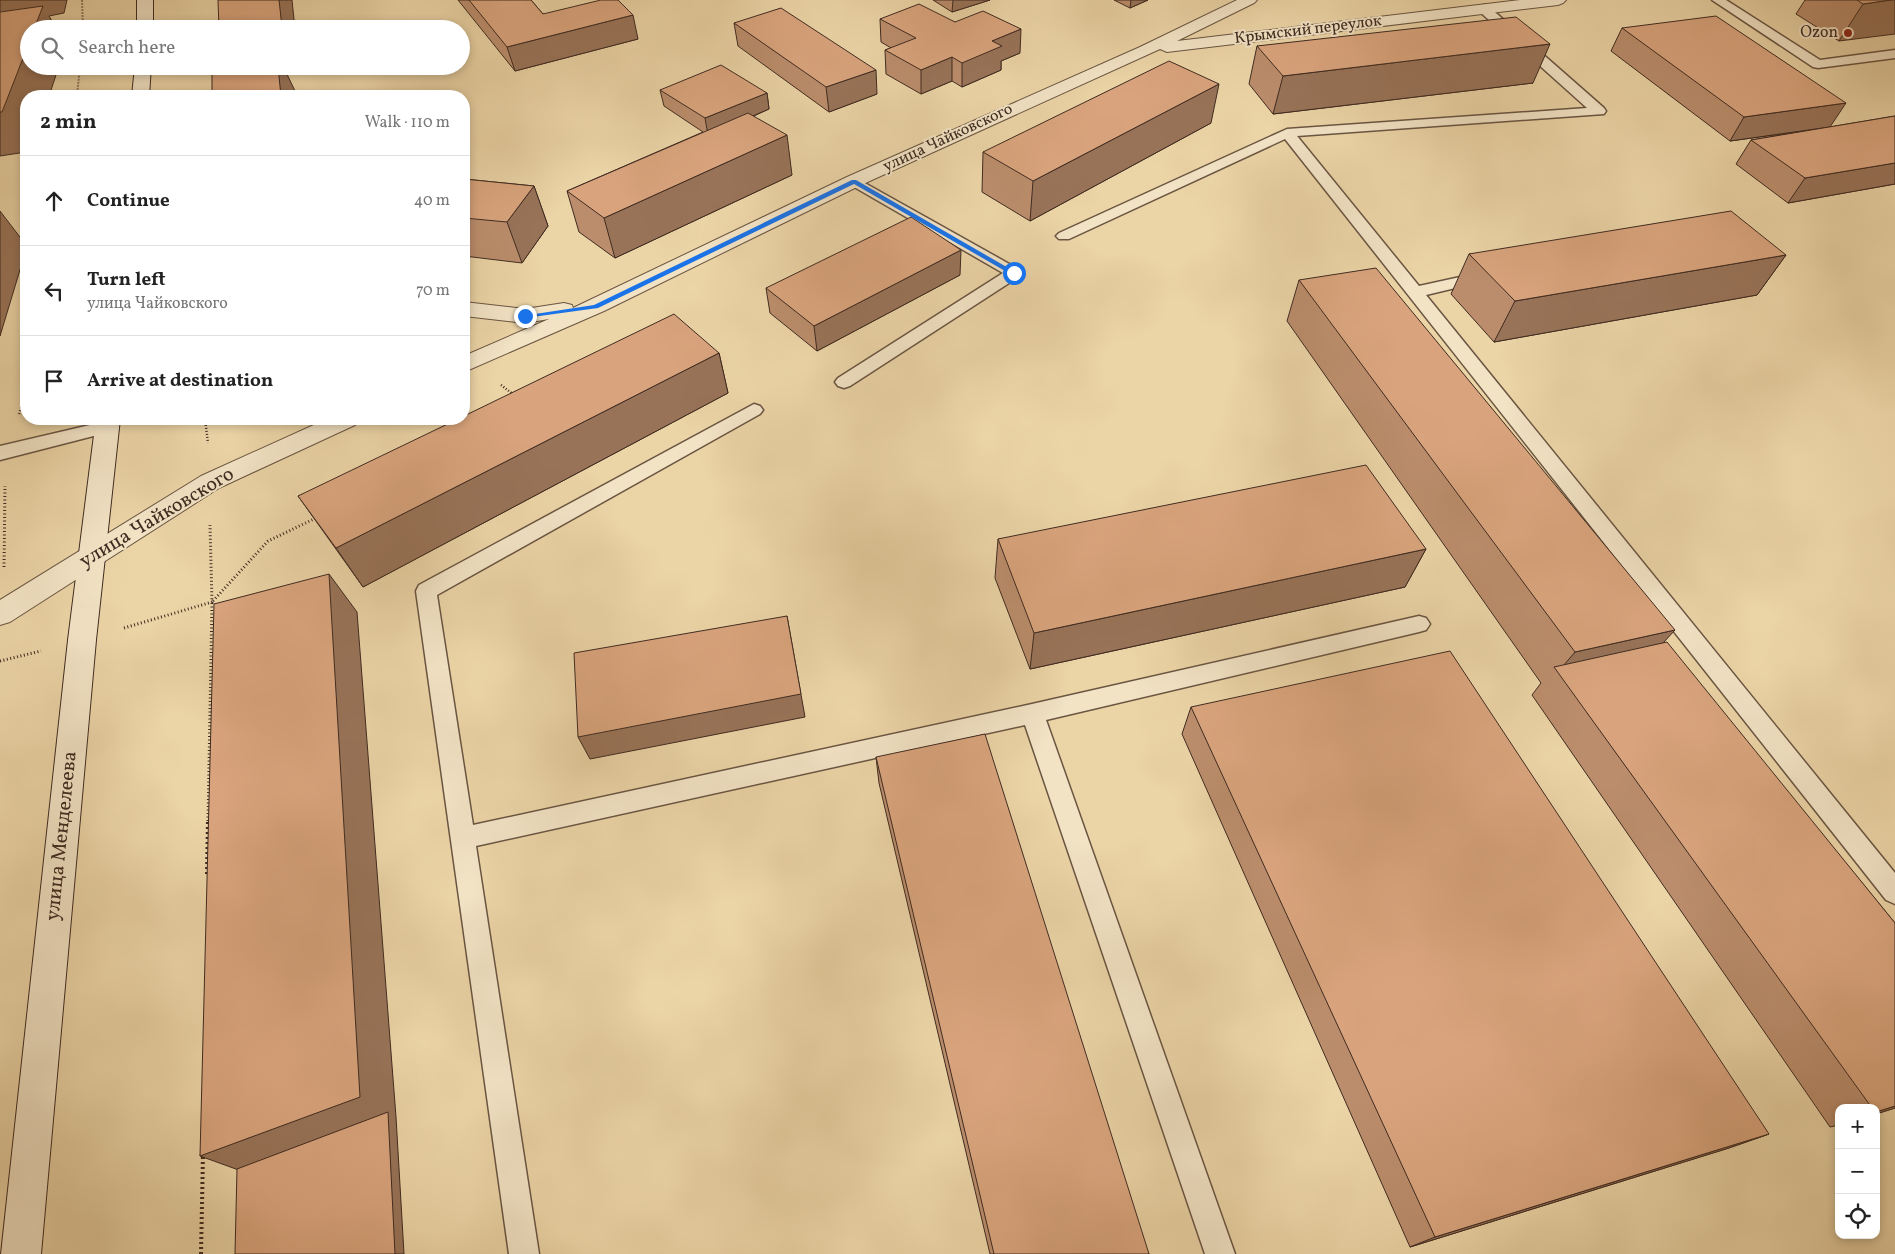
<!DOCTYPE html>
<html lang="en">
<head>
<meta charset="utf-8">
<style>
	:root { --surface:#fff; --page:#f2f2f2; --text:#222; --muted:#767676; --line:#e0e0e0 }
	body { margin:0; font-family:Vollkorn,serif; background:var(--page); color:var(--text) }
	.controls { position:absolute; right:15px; bottom:15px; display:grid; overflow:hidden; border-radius:10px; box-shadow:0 2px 8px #0003 }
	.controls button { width:45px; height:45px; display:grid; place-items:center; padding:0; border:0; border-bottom:1px solid var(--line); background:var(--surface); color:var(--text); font:25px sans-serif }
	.stop { position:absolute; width:15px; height:15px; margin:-11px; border:4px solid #1a73e8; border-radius:50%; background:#fff }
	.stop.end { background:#1a73e8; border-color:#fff; box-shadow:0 1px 5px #0008 }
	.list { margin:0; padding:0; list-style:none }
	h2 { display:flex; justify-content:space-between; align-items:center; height:65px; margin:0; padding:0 20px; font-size:21px }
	h2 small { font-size:16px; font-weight:400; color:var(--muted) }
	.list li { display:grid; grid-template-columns:32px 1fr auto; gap:15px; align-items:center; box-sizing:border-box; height:90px; padding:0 20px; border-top:1px solid var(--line) }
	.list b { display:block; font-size:19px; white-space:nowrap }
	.list p { margin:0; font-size:16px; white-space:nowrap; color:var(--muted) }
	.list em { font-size:16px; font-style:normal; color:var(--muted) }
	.icon { flex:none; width:28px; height:28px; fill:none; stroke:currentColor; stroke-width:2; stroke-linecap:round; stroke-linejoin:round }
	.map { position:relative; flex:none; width:1895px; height:1254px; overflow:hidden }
	.search { position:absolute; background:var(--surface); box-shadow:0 2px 8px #0003; left:20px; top:20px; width:450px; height:55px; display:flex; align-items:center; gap:12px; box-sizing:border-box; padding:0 18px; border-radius:28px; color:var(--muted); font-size:19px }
	.panel { position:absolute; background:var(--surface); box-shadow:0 2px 8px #0003; left:20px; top:90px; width:450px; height:335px; border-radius:20px }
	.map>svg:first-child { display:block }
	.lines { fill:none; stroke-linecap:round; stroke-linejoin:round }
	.service-casing { stroke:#6a5542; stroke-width:3 }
	.minor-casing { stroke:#6a5542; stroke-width:2 }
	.secondary-casing { stroke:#3f2b21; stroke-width:2 }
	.path-far3 { stroke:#3f2b21; stroke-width:2; stroke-dasharray:0.5 1; stroke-linecap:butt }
	.path-far2 { stroke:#3f2b21; stroke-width:2.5; stroke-dasharray:1 2; stroke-linecap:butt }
	.path-far1 { stroke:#3f2b21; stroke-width:3; stroke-dasharray:1 2.5; stroke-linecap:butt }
	.path { stroke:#3f2b21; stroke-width:4; stroke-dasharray:2 3; stroke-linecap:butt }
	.service { fill:#f2e3c5; fill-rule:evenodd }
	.minor { fill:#f2e3c5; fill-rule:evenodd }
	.secondary { fill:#f2e3c5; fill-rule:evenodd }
	.wall { fill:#bb8d6c; stroke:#3f2b21 }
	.shaded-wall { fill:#987358; stroke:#3f2b21 }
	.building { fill:#d9a47d; stroke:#3f2b21 }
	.route { fill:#1a73e8 }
	.poi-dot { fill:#8f2418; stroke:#f2e3c5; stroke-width:2 }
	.labels { text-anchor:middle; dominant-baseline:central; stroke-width:4; stroke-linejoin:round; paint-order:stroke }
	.far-street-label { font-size:16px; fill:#3f2b21; stroke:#f2e3c5 }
	.far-poi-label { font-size:16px; fill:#3f2b21; stroke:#f2e3c5; text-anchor:end }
	.street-label { font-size:20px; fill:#3f2b21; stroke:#f2e3c5 }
</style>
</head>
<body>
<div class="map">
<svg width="1895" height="1254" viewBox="0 0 1895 1254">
	<rect width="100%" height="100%" fill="#ebd4a6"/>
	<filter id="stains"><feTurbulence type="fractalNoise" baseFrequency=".004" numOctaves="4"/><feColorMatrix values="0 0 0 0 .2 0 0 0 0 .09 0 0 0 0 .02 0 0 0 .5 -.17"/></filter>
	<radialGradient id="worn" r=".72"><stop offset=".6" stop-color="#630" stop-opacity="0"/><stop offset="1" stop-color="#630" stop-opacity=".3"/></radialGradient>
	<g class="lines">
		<g class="service-casing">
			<g id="service">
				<polygon points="1712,0 1726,0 1820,60 1895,50 1895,58 1818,68 1813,67"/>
				<polygon points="1484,5 1488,6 1604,108 1606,111 1604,114 1297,136 1419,286 1483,272 1489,274 1491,277 1489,280 1426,295 1895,873 1895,904 1886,900 1285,139 1069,239 1059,239 1056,236 1059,233 1287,129 1587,108 1480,12 1478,9 1480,6"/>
				<polygon points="854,177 1020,270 1022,273 1020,276 850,386 844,388 838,386 835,382 838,378 1003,273 849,184 847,181 849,178"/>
				<polygon points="754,404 760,406 763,410 760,414 437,595 473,825 1032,704 1419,616 1426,618 1430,624 1426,630 1419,632 1046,720 1235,1254 1205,1254 1025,725 476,846 539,1254 509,1254 416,591 419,585"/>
				<polygon points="107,421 113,423 116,427 113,431 0,460 0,446"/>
			</g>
		</g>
		<g class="minor-casing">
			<g id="minor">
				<polygon points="1237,0 1257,0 1254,3 1177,41 1520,0 1566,0 1563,3 1558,5 1167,52 1160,49 861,185 604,311 464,372 464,356 549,319 525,323 464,316 464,302 525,309 564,303 572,305 573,308 847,177 1140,47"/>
				<polygon points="327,419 359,419 355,425 219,488 10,622 0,625 0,600 201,476"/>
			</g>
		</g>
		<g class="secondary-casing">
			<g id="secondary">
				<rect x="137" y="0" width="16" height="29"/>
				<polygon points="135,66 151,66 149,96 132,96"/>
				<polygon points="96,419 120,419 96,640 41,1254 1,1254 68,640"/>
			</g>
		</g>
		<g class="path-far3">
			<polyline points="82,0 83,29"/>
			<polyline points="77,96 80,66"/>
		</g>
		<g class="path-far2">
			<polyline points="501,385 514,395"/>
			<polyline points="19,414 26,395"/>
			<polyline points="205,419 208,443"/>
		</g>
		<g class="path-far1">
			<polyline points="4,567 5,486"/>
			<polyline points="124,628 212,602 210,525"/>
			<polyline points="0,661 41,651"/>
			<polyline points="208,821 212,602 268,541 316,518"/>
		</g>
		<g class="path">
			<polyline points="207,874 208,820"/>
			<polyline points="201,1254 203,1153"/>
		</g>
		<use href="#service" class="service"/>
		<use href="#minor" class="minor"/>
		<use href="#secondary" class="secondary"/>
	</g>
	<g class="wall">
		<polygon points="458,0 531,0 543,14 638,39 515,71"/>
		<polygon points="933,0 990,0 952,12"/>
		<polygon points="1114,0 1148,0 1130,8"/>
		<polygon points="1805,0 1895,0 1839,41 1796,14"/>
		<polygon points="880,19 955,22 1020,53 1001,61 1001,70 962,87 952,81 921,94 886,74 885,50 891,48 881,42"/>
		<polygon points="734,23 877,94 829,112 738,46"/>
		<polygon points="1622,28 1830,127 1895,116 1895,184 1788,203 1736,164 1751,140 1819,129 1730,141 1611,51"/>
		<polygon points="1257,46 1533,83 1273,114 1249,84"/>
		<polygon points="660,90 767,93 769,109 754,116 792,175 615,258 579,232 567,191 703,132 664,106"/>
		<polygon points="1211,123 1030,221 982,192 983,152"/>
		<polygon points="464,179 534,186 548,226 522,263 464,256"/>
		<polygon points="1469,254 1786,255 1757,295 1494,342 1451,294"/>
		<polygon points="960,275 817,351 770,313 766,288"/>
		<polygon points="1299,280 1664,642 1895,923 1895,1108 1876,1114 1876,1108 1839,1108 1839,1125 1830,1127 1532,695 1541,683 1287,321"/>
		<polygon points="719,353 728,393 363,587 298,496"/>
		<polygon points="998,539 1426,549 1405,587 1030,669 995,578"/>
		<polygon points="1191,707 1769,1134 1729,1148 1410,1247 1182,734"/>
		<polygon points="876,757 1149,1254 990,1254 879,783"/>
	</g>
	<g class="shaded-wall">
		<polygon points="0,0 67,0 64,13 49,16 57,29 34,29 0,23"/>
		<polygon points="279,0 292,0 295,29 274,29"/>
		<polygon points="953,0 990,0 952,12"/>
		<polygon points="1131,0 1148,0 1130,8"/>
		<polygon points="1891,0 1895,0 1895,34 1839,41 1863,4"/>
		<polygon points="633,15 638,39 515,71 507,47"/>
		<polygon points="1021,29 1020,53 1001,61 1001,70 962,87 962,63 992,41"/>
		<polygon points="29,43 29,66 59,66 49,96 26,96 26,152 0,156 0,112"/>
		<polygon points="1550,44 1533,83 1273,114 1283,76"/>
		<polygon points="952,57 952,81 921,94 921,70"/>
		<polygon points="234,66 295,66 284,68 295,91 296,96 281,96"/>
		<polygon points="876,70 877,94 829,112 826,87"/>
		<polygon points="1219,84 1211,123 1030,221 1033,181"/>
		<polygon points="767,93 769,109 708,135 705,118"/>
		<polygon points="1846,103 1830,127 1730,141 1744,117"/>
		<polygon points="787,135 792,175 615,258 604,218"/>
		<polygon points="1895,163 1895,184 1788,203 1805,178"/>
		<polygon points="534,186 548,226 522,263 507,222"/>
		<polygon points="0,211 26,245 26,250 0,336"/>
		<polygon points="961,250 960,275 817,351 814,326"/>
		<polygon points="1786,255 1757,295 1494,342 1515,301"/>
		<polygon points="719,353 728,393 363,587 336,548"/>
		<polygon points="1426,549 1405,587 1030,669 1034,633"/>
		<polygon points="329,574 357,612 396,1117 404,1254 395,1254 247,1173 200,1156"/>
		<polygon points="787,616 805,717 590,759 578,737"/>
		<polygon points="1675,630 1641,667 1558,672 1575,652"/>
		<polygon points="1895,1106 1895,1108 1876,1114 1876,1112"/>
		<polygon points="1769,1134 1729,1148 1410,1247 1435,1237"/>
	</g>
	<g class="building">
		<polygon points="218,0 279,0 282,27 274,29 219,29"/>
		<polygon points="469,0 531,0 543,14 601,0 618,0 633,15 507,47"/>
		<polygon points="1857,0 1891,0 1863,4"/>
		<polygon points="919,4 955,22 983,11 1021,29 992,41 1002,46 962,63 952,57 921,70 885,50 916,38 880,19"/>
		<polygon points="43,6 34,29 29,29 29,43 2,112 0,112 0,12"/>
		<polygon points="781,8 876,70 826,87 734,23"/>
		<polygon points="1716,16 1846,103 1744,117 1622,28"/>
		<polygon points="1516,17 1550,44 1283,76 1257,46"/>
		<polygon points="1169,61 1219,84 1033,181 983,152"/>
		<polygon points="721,65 767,93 705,118 660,90"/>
		<polygon points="212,66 278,66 281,96 212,96"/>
		<polygon points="748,113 787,135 604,218 567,191"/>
		<polygon points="1895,116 1895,163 1805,178 1751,140"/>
		<polygon points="464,179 534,186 507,222 464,218"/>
		<polygon points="1731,211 1786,255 1515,301 1469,254"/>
		<polygon points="911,217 961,250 814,326 766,288"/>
		<polygon points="1376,268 1675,630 1575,652 1299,280"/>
		<polygon points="674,314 719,353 336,548 298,496 458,419 464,419 464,416"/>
		<polygon points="1366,465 1426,549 1034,633 998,539"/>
		<polygon points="329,574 360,1097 200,1156 214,604"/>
		<polygon points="787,616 801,694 578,737 574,653"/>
		<polygon points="1667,642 1895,923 1895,1106 1876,1112 1876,1108 1872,1108 1554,667"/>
		<polygon points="1450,651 1769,1134 1435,1237 1191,707"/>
		<polygon points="985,734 1149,1254 994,1254 876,757"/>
		<polygon points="388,1112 395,1254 235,1254 237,1169"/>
	</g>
	<polygon class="route" points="852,180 856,180 1017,273 1012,275 854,184 598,308 525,318 522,316 594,305"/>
	<circle class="poi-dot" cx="1848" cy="33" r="5"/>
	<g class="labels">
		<g class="far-street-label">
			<text transform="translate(1308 30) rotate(-7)">Крымский переулок</text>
			<text transform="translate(948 138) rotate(-25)">улица Чайковского</text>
		</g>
		<g class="far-poi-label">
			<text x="1838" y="33">Ozon</text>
		</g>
		<g class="street-label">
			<text transform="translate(157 518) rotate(-31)">улица Чайковского</text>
			<text transform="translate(62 836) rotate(-84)">улица Менделеева</text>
		</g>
	</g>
	<rect width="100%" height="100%" filter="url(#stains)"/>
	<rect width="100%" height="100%" fill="url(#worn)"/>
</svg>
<div class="controls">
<button>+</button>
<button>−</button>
<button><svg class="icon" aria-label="locate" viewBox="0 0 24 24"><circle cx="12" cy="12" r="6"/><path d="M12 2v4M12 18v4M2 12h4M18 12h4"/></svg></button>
</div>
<div class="stop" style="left:1014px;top:273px"></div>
<div class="stop end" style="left:525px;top:316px"></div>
<div class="search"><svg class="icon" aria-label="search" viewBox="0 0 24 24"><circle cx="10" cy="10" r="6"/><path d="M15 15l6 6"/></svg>Search here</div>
<section class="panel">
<h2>2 min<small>Walk · 110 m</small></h2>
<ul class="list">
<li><svg class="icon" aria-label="ahead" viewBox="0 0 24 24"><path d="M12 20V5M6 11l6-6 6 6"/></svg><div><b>Continue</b></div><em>40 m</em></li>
<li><svg class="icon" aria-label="left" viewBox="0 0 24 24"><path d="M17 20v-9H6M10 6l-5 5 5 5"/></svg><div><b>Turn left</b><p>улица Чайковского</p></div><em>70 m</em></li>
<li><svg class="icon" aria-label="arrive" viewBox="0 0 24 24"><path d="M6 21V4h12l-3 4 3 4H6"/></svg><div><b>Arrive at destination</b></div></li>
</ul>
</section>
</div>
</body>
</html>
